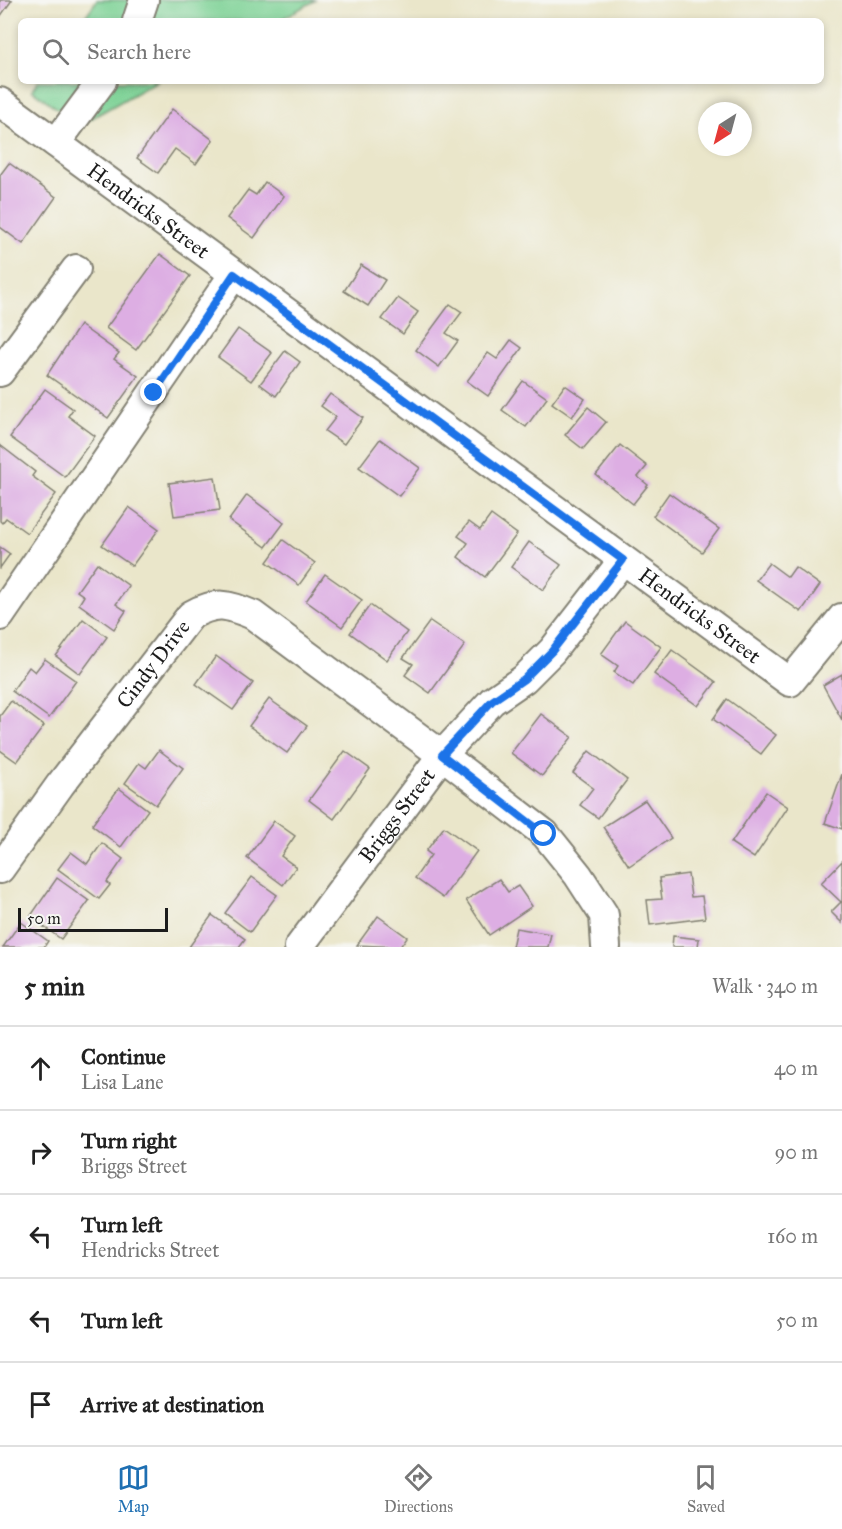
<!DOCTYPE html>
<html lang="en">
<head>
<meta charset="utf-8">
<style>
	:root { --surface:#fff; --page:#f6f6f6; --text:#222; --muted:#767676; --line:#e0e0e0; --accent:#1f6fb2 }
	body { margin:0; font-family:"IM FELL Great Primer",serif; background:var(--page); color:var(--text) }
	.compass { position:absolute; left:698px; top:102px; width:54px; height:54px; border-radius:50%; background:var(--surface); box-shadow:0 3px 9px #0003; rotate:216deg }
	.scale { position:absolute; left:18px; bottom:15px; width:150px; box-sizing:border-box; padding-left:6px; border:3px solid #1c1c1c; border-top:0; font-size:16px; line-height:21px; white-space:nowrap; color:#1c1c1c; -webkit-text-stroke:4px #f6f6f2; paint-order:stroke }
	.stop { position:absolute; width:18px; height:18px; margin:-14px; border:4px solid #1a73e8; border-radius:50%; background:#fff }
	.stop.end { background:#1a73e8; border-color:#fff; box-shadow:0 2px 6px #0008 }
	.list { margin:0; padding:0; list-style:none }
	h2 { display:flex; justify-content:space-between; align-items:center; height:78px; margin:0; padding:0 24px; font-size:26px }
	h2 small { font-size:20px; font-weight:400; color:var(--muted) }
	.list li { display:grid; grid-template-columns:39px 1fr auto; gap:18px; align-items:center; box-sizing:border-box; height:84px; padding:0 24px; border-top:2px solid var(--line) }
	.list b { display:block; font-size:22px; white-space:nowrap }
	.list p { margin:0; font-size:20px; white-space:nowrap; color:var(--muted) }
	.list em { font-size:20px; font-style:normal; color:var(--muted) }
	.icon { flex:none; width:33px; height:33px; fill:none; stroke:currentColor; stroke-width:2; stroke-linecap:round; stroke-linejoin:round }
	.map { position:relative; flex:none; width:842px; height:947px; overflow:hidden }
	.search { position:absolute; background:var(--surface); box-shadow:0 3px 9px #0003; left:18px; right:18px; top:18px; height:66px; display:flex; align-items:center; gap:15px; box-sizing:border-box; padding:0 21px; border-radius:9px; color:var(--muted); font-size:22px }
	.sheet { height:498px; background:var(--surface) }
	nav { display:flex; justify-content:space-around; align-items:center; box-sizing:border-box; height:84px; border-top:2px solid var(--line); background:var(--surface); font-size:16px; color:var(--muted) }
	nav a { display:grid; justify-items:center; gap:3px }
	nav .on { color:var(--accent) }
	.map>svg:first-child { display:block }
	.green { fill:#7dd295; stroke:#4c7758; stroke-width:1.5 }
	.building { fill:#ddaee3 }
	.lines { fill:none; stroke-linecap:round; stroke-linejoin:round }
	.minor-casing { stroke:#838173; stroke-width:32 }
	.minor { stroke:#fff; stroke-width:28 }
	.route { stroke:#1a73e8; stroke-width:8 }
	.labels { text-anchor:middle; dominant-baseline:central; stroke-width:4.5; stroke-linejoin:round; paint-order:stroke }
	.street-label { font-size:21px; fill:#1c1c1c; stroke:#f6f6f2 }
</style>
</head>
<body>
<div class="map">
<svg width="842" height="947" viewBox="0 0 842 947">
	<rect width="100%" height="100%" fill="#f6f6f2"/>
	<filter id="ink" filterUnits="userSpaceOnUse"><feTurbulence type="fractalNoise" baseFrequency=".0167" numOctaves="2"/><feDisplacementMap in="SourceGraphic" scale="12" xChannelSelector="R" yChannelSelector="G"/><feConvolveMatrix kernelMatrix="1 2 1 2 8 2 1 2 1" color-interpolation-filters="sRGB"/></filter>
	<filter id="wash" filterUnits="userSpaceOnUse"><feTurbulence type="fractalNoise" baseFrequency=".008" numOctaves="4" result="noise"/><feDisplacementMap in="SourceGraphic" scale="24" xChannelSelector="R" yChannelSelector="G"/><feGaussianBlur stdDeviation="1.35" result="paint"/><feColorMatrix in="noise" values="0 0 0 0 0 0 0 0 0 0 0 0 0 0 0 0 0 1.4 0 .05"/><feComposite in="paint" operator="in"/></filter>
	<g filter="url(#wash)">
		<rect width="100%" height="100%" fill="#eae6ca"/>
		<g class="green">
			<polygon points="97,0 316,0 278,21 82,21"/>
			<polygon points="38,81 157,81 80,125 32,90"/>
		</g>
		<g id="blocks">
			<g class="building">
				<polygon points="0,0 12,0 0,17"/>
				<polygon points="172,109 213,140 196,164 175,149 158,173 137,158"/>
				<polygon points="9,163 56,197 23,244 0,227 0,175"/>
				<polygon points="265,182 284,196 254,238 227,218 248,190 256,195"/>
				<polygon points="160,254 190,276 136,350 106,328"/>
				<polygon points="361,265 385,280 368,306 344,291"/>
				<polygon points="398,298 418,312 403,334 382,319"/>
				<polygon points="450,304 462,312 446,333 458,341 439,367 416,350"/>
				<polygon points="80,325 119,353 114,359 138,376 108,418 47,375"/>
				<polygon points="238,329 272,353 251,381 218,357"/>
				<polygon points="511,340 522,348 488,396 467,381 488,353 497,359"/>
				<polygon points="285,351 300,362 276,396 260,384"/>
				<polygon points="523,381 547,398 526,427 502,410"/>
				<polygon points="565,385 585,399 572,417 552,403"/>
				<polygon points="45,389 73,409 68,416 95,436 65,477 10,437"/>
				<polygon points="330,394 363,418 344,444 325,431 336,417 321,406"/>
				<polygon points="588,407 606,422 583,449 565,435"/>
				<polygon points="380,439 420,468 399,496 359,467"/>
				<polygon points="0,445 35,472 32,476 56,494 27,533 6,518 2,523 0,521"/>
				<polygon points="620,445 647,466 638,477 648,485 633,504 596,475"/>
				<polygon points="215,477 220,510 174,516 169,483"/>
				<polygon points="669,493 719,529 702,552 653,516"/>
				<polygon points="247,495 284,523 266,547 229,520"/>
				<polygon points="129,507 159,529 132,566 102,545"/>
				<polygon points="491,515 517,534 485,577 458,557 468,543 458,536 469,522 480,530"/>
				<polygon points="283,540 315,563 299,585 267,562"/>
				<polygon points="529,542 561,565 543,590 511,567"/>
				<polygon points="0,547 10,554 0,568"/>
				<polygon points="97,563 129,586 116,604 126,611 114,629 79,604 84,596 77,591"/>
				<polygon points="769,563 788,577 795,567 820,585 801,612 756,580"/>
				<polygon points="325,574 362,600 342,627 306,601"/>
				<polygon points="370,605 407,632 387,660 350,633"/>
				<polygon points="83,619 107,637 80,674 56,656"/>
				<polygon points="430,621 465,645 430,693 405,675 413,664 403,658"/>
				<polygon points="625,621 661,647 633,685 614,672 618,666 601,654"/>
				<polygon points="672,650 716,682 698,706 654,674"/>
				<polygon points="216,656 253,683 233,710 196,684"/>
				<polygon points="45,659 76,681 49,718 12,691 29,667 35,672"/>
				<polygon points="842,674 842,720 823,685"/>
				<polygon points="269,699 307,726 287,753 249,726"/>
				<polygon points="727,699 776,735 761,754 713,719"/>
				<polygon points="11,701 44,726 17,762 0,750 0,716"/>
				<polygon points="541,714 572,737 542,776 511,753"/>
				<polygon points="159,750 183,768 156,805 125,783 139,763 146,768"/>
				<polygon points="345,751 370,769 334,819 309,800"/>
				<polygon points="589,751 627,780 598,818 580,805 593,788 573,773"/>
				<polygon points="842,774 842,829 825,823"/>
				<polygon points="119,788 148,810 121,847 92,825"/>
				<polygon points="766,792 788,807 754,858 731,843"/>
				<polygon points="645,800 671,838 629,866 603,827"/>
				<polygon points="274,821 295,836 281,856 296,867 283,885 247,858"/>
				<polygon points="444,827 477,851 443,898 415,878 431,855 426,851"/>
				<polygon points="102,843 123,859 107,882 110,885 99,899 58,869 71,852 87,864"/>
				<polygon points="842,861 842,923 831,912 841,902 821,883"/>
				<polygon points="688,874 691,897 702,896 705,918 650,925 647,900 662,899 659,878"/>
				<polygon points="252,877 277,895 250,932 225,913"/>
				<polygon points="57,878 89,901 61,939 30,917"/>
				<polygon points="499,879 508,892 518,886 532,906 489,935 466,900"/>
				<polygon points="212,915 245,939 239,947 189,947"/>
				<polygon points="378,916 407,937 400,947 357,945"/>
				<polygon points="21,922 48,941 44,947 3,947"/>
				<polygon points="516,928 551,934 548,947 512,947"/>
				<polygon points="673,936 699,939 698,947 672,947"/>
			</g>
		</g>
	</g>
	<g filter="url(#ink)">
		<use href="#blocks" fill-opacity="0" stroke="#838173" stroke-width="1.5"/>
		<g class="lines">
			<g class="minor-casing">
				<g id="minor">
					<polyline points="137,21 144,0"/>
					<path id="s1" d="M0,102l790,580 52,-64"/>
					<polyline points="56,143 102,81"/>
					<polyline points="0,372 76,269"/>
					<polyline points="0,616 234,274"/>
					<path id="s2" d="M0,869l60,-84 131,-170c26,-14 35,-11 62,0l189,140 103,79 33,41 26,40 2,32"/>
					<path id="s3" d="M299,947l143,-192 50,-54 32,-22 28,-28 71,-91"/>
				</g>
			</g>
			<use href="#minor" class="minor"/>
		</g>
	</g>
	<g class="lines" filter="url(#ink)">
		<polyline class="route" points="154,393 234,274 623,560 552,651 524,679 492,701 442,755 544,834"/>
	</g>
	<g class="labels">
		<g class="street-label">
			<text stroke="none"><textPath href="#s1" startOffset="184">Hendricks Street</textPath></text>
			<text stroke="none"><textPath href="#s1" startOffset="868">Hendricks Street</textPath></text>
			<text stroke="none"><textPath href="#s2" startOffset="256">Cindy Drive</textPath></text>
			<text stroke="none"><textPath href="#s3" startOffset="164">Briggs Street</textPath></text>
		</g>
	</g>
</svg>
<svg class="compass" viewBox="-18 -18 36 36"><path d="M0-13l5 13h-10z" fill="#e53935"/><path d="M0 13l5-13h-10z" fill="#767676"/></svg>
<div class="scale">50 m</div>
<div class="stop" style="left:544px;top:834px"></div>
<div class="stop end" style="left:154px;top:393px"></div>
<div class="search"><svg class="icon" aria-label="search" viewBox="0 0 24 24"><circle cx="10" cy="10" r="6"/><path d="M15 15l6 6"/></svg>Search here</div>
</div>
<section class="sheet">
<h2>5 min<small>Walk · 340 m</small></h2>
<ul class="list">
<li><svg class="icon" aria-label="ahead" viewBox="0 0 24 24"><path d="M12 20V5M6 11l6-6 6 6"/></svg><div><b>Continue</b><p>Lisa Lane</p></div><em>40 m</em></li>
<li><svg class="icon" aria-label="right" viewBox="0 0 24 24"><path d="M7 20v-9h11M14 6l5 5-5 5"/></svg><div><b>Turn right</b><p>Briggs Street</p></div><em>90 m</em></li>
<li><svg class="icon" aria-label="left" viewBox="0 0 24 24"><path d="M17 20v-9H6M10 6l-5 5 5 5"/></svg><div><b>Turn left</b><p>Hendricks Street</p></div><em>160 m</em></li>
<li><svg class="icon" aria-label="left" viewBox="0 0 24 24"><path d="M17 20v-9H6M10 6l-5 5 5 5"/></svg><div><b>Turn left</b></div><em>50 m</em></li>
<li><svg class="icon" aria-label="arrive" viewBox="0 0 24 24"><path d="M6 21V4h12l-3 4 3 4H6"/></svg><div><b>Arrive at destination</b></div></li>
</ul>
</section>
<nav>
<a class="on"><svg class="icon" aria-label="map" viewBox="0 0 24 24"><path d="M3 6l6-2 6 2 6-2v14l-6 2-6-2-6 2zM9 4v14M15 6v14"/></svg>Map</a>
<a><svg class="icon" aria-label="directions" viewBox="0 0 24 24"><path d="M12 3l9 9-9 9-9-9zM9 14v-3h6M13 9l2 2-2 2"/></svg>Directions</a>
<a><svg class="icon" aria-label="saved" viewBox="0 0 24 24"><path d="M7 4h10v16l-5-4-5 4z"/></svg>Saved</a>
</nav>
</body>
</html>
